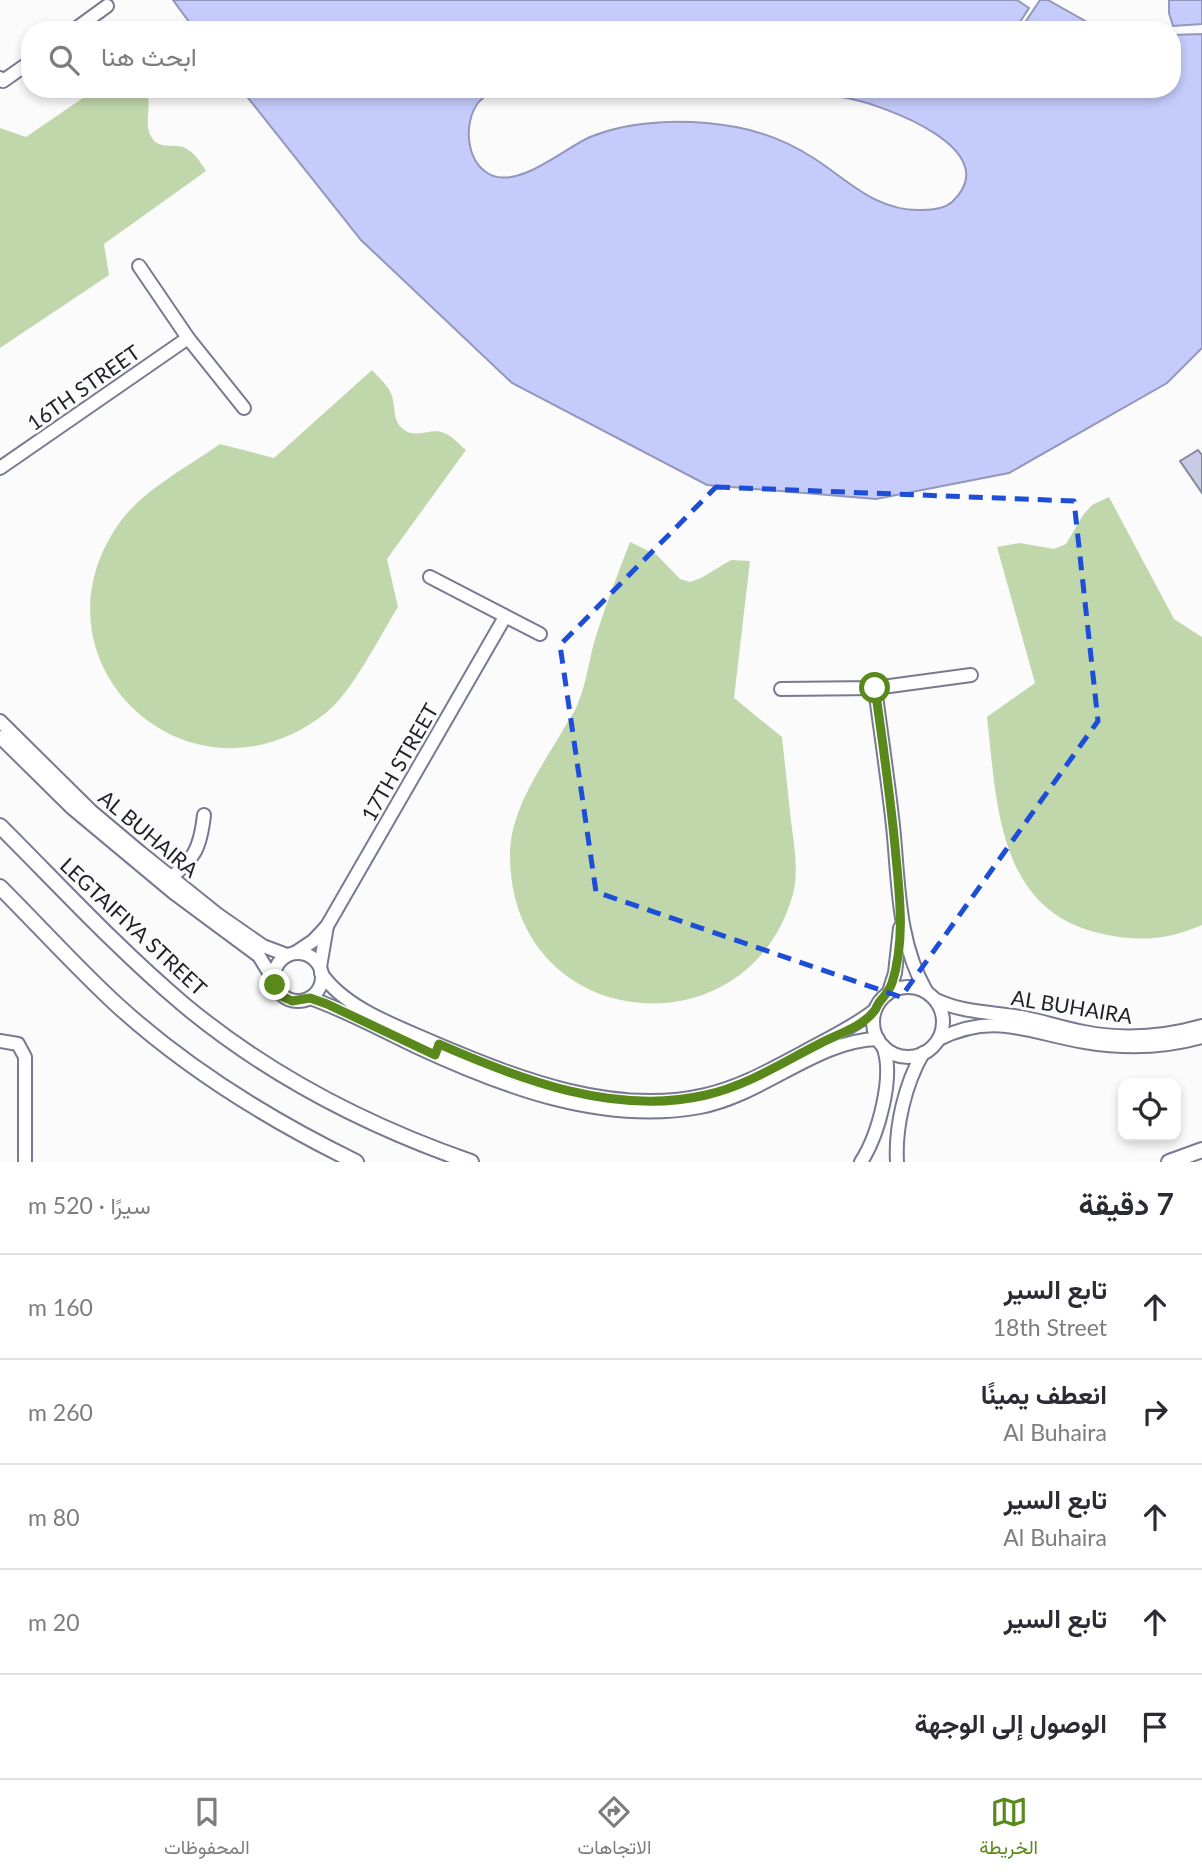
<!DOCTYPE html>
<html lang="ar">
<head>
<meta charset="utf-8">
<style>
	:root { --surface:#fff; --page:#f2f2f3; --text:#2b2b33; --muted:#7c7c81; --line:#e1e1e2; --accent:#59881b }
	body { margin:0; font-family:Lato,Vazirmatn,sans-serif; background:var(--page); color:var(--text); direction:rtl }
	.controls { position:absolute; right:21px; bottom:21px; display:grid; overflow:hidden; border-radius:14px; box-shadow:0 4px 10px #0003 }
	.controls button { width:63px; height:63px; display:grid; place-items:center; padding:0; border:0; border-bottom:2px solid var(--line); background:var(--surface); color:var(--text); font:35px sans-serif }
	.stop { position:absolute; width:21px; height:21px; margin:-16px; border:5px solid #59881b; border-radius:50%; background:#fff }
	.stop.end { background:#59881b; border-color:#fff; box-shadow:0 2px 7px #0008 }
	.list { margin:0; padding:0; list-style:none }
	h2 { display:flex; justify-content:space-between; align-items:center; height:91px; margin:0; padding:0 28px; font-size:30px }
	h2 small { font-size:23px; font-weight:400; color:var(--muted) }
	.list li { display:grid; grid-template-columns:46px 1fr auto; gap:21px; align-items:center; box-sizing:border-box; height:105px; padding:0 28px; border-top:2px solid var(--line) }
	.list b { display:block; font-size:26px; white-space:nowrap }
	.list p { margin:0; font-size:23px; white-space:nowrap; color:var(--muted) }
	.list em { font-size:23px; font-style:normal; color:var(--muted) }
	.icon { flex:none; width:38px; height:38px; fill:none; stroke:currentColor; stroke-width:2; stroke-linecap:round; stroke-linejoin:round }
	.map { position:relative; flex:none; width:1202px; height:1162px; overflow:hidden; direction:ltr }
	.search { position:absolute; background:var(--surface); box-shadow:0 4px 10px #0003; left:21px; right:21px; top:21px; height:77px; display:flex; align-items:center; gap:18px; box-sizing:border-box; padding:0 24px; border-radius:28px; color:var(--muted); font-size:26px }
	.sheet { height:616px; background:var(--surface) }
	nav { display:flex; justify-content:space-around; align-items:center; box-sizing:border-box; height:98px; border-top:2px solid var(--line); background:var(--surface); font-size:19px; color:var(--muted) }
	nav a { display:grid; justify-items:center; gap:4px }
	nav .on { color:var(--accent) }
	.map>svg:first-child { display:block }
	.green { fill:#c0d7ac }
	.water { fill:#c5cbfa; stroke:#9397bb; stroke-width:2 }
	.building { fill:#c8cbe3; stroke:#85879e; stroke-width:2 }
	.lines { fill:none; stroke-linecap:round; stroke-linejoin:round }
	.minor-casing { stroke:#777a90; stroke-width:16 }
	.tertiary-casing { stroke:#777a90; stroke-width:18 }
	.minor { stroke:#fff; stroke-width:12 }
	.tertiary { stroke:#fff; stroke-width:14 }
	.route { stroke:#59881b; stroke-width:9 }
	.marked { fill:none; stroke:#1d4ed8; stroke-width:5; stroke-dasharray:14 9; stroke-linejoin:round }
	.labels { text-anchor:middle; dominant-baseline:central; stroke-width:6; stroke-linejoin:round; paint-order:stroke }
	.street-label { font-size:21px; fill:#1e1f28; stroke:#fbfbfb }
</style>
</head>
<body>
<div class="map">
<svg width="1202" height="1162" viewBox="0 0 1202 1162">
	<rect width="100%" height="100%" fill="#fbfbfb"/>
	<g class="green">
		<path d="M96,89h49c9,15 -3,35 7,49 7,11 20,6 31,9 11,4 17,15 23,24l-102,73 5,31 -109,73v-220l26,9z"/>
		<path d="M372,370c7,8 17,16 20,26 4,13 0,27 14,35 12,7 26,-4 38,2 8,3 15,11 22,17l-79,109 11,48c-18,29 -46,85 -71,105 -135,109 -307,-50 -207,-190 23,-32 69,-56 100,-78l54,14z"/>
		<path d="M1109,497l65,122 28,18v288c-35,15 -62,17 -99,9 -106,-22 -106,-131 -116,-217l48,-34 -38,-136 23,-4 34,6 12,-5 17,-29 9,-10z"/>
		<path d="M630,542l27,13 23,24 10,3 11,-4 30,-18 19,1 -16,137 48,39c3,28 6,56 9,84 3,24 8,50 2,73 -45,163 -283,139 -283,-39 0,-45 31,-87 53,-125 5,-9 12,-18 15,-27 9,-21 11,-45 18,-67 10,-32 22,-63 34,-94z"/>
	</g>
	<g class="water">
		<polygon points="173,0 1017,0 1029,8 1020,22 1024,24 1040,0 1048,0 1101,30 195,30"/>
		<polygon points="1169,0 1202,0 1202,24 1173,26 1169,13"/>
		<path d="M1202,34v314l-35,35 -158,90 -133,26 -169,-14 -195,-102 -151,-143 -120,-151h253c-5,4 -12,9 -16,14 -15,20 -12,58 11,71 29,16 74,-25 101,-37 44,-18 100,-18 146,-10 27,5 56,17 79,32 34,22 62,53 107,51 10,0 22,-1 30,-8 56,-52 -68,-97 -105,-104 -24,-4 -49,-4 -73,-9h398v-54z"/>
	</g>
	<polygon class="building" points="1198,450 1202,455 1202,493 1180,461"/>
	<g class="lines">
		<g class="minor-casing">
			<g id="minor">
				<polyline points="74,30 107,6"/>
				<polyline points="0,78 3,81 30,62"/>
				<polyline points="139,266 188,338 244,408"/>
				<polyline points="0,468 188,338"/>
				<polyline points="430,577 540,634"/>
				<path d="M875,688c6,46 13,92 18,138 6,57 4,114 33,165"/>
				<polyline points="781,689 875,688 971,675"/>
				<polyline points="0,721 91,811 141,853 217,914 263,946 287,955"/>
				<polyline points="0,737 72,808 174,893 259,956 273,979"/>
				<path d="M166,882c28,-24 34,-31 38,-67"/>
				<circle cx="298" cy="977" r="24"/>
				<polyline points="295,953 313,941 327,926 505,617"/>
				<polyline points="320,967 327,926"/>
				<path d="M321,973c24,36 78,54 116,71 83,35 177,72 268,51 35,-8 65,-25 97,-42 25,-14 50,-25 73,-43"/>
				<circle cx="908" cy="1022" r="35"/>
				<polyline points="889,992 895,973 900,928"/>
				<path d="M310,998c37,13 71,32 107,49 86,40 186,78 283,60 63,-12 117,-67 178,-68"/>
				<path d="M936,1000c28,13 55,12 85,17 21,4 42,11 63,15 40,8 79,5 118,-6"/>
				<path d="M939,1039c56,-28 90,-6 146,3 41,7 78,6 117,-5"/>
				<polyline points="0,1041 18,1044 25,1057 25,1162"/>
				<path d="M861,1162c17,-26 34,-86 22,-116"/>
				<path d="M897,1162c-2,-35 8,-78 26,-109"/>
			</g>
		</g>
		<g class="tertiary-casing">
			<g id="tertiary">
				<path d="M0,826c60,60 118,123 183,178 84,70 184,122 288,158"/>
				<path d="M0,887c39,39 76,80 116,117 71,65 154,116 240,158"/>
				<polyline points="1169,1162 1202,1150"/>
			</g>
		</g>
		<use href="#minor" class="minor"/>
		<use href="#tertiary" class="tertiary"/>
	</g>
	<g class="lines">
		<path class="route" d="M275,985l6,11 11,5 18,-3 17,6 108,51 4,-11c82,36 176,72 267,51 40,-9 74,-31 111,-50 18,-10 46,-18 58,-35 2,-3 3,-7 6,-10 5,-6 8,-9 11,-17 13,-41 8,-84 4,-126 -5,-57 -13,-113 -21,-169"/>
	</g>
	<path class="marked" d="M716,487l358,14 24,220 -197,276 -305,-105 -36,-247z"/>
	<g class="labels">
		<g class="street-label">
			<text transform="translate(83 387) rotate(-35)">16TH STREET</text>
			<text transform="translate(399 762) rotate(-60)">17TH STREET</text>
			<text transform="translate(149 833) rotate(40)">AL BUHAIRA</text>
			<text transform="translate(134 926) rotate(43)">LEGTAIFIYA STREET</text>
			<text transform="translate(1072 1006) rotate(9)">AL BUHAIRA</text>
		</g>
	</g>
</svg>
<div class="controls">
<button><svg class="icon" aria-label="locate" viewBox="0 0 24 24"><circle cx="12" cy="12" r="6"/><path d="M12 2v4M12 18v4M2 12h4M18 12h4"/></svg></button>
</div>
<div class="stop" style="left:875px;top:688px"></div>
<div class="stop end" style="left:275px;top:985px"></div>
<div class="search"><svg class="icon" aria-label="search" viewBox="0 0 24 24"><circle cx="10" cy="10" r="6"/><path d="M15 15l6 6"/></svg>ابحث هنا</div>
</div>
<section class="sheet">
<h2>7 دقيقة<small>سيرًا · 520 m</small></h2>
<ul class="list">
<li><svg class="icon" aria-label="ahead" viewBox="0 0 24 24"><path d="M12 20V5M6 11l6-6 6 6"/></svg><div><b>تابع السير</b><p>18th Street</p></div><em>160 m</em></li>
<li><svg class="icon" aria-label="right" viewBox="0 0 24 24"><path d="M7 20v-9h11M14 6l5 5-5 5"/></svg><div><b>انعطف يمينًا</b><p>Al Buhaira</p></div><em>260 m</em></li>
<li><svg class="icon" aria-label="ahead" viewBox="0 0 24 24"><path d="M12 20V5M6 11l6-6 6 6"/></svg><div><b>تابع السير</b><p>Al Buhaira</p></div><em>80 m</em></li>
<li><svg class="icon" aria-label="ahead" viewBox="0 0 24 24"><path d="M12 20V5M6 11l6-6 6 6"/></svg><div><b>تابع السير</b></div><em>20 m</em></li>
<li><svg class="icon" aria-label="arrive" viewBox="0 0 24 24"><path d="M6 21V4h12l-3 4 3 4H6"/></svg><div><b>الوصول إلى الوجهة</b></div></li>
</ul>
</section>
<nav>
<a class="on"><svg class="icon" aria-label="map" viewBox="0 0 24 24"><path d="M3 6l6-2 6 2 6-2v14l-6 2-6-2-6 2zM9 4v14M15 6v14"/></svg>الخريطة</a>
<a><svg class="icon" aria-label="directions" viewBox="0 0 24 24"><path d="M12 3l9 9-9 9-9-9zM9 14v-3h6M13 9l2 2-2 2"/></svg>الاتجاهات</a>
<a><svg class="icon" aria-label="saved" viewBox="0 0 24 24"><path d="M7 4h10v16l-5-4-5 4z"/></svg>المحفوظات</a>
</nav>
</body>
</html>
